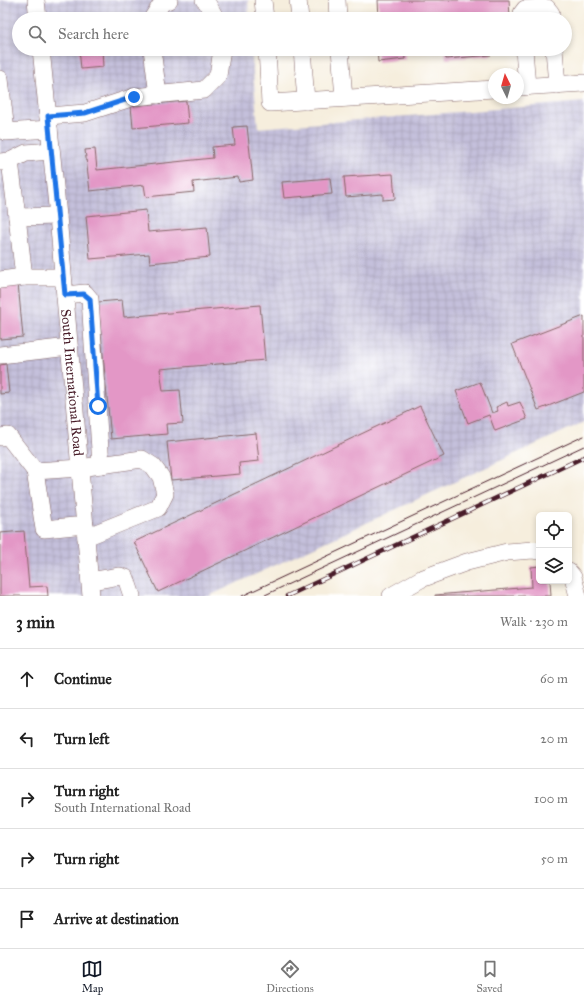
<!DOCTYPE html>
<html lang="en">
<head>
<meta charset="utf-8">
<style>
	:root { --surface:#fff; --page:#f6f6f6; --text:#222; --muted:#767676; --line:#e0e0e0; --accent:#111827 }
	body { margin:0; font-family:"IM FELL Great Primer",serif; background:var(--page); color:var(--text) }
	.controls { position:absolute; right:12px; bottom:12px; display:grid; overflow:hidden; border-radius:6px; box-shadow:0 2px 6px #0003 }
	.controls button { width:36px; height:36px; display:grid; place-items:center; padding:0; border:0; border-bottom:1px solid var(--line); background:var(--surface); color:var(--text); font:20px sans-serif }
	.compass { position:absolute; left:488px; top:68px; width:36px; height:36px; border-radius:50%; background:var(--surface); box-shadow:0 2px 6px #0003; rotate:355deg }
	.stop { position:absolute; width:12px; height:12px; margin:-9px; border:3px solid #1a73e8; border-radius:50%; background:#fff }
	.stop.end { background:#1a73e8; border-color:#fff; box-shadow:0 1px 4px #0008 }
	.list { margin:0; padding:0; list-style:none }
	h2 { display:flex; justify-content:space-between; align-items:center; height:52px; margin:0; padding:0 16px; font-size:17px }
	h2 small { font-size:13px; font-weight:400; color:var(--muted) }
	.list li { display:grid; grid-template-columns:26px 1fr auto; gap:12px; align-items:center; box-sizing:border-box; height:60px; padding:0 16px; border-top:1px solid var(--line) }
	.list b { display:block; font-size:15px; white-space:nowrap }
	.list p { margin:0; font-size:13px; white-space:nowrap; color:var(--muted) }
	.list em { font-size:13px; font-style:normal; color:var(--muted) }
	.icon { flex:none; width:22px; height:22px; fill:none; stroke:currentColor; stroke-width:2; stroke-linecap:round; stroke-linejoin:round }
	.map { position:relative; flex:none; width:584px; height:596px; overflow:hidden }
	.search { position:absolute; background:var(--surface); box-shadow:0 2px 6px #0003; left:12px; right:12px; top:12px; height:44px; display:flex; align-items:center; gap:10px; box-sizing:border-box; padding:0 14px; border-radius:22px; color:var(--muted); font-size:15px }
	.sheet { height:352px; background:var(--surface) }
	nav { display:flex; justify-content:space-around; align-items:center; box-sizing:border-box; height:56px; border-top:1px solid var(--line); background:var(--surface); font-size:11px; color:var(--muted) }
	nav a { display:grid; justify-items:center; gap:2px }
	nav .on { color:var(--accent) }
	.map>svg:first-child { display:block }
	.industrial { fill:url(#industrial-grid) }
	.building { fill:#e397c6 }
	.lines { fill:none; stroke-linecap:round; stroke-linejoin:round }
	.minor-casing { stroke:#866769; stroke-width:18 }
	.minor { stroke:#fff; stroke-width:17 }
	.tram { stroke:#4a1f2b; stroke-width:1 }
	.rail-casing { stroke:#4a1f2b; stroke-width:4.5 }
	.rail { stroke:#fff; stroke-width:3; stroke-dasharray:9; stroke-linecap:butt }
	.route { stroke:#1a73e8; stroke-width:5 }
	.labels { text-anchor:middle; dominant-baseline:central; stroke-width:3; stroke-linejoin:round; paint-order:stroke }
	.street-label { font-size:14px; fill:#4a1f2b; stroke:#fff }
</style>
</head>
<body>
<div class="map">
<svg width="584" height="596" viewBox="0 0 584 596">
	<defs>
		<pattern id="industrial-grid" width="8" height="8" patternUnits="userSpaceOnUse"><rect width="8" height="8" fill="#c4c0db"/><path d="M0 4h8M4 0v8" fill="none" stroke="#aaa5bc"/></pattern>
	</defs>
	<rect width="100%" height="100%" fill="#fff"/>
	<filter id="ink" filterUnits="userSpaceOnUse"><feTurbulence type="fractalNoise" baseFrequency=".025" numOctaves="2"/><feDisplacementMap in="SourceGraphic" scale="8" xChannelSelector="R" yChannelSelector="G"/><feConvolveMatrix kernelMatrix="1 2 1 2 8 2 1 2 1" color-interpolation-filters="sRGB"/></filter>
	<filter id="wash" filterUnits="userSpaceOnUse"><feTurbulence type="fractalNoise" baseFrequency=".012" numOctaves="4" result="noise"/><feDisplacementMap in="SourceGraphic" scale="16" xChannelSelector="R" yChannelSelector="G"/><feGaussianBlur stdDeviation="0.9" result="paint"/><feColorMatrix in="noise" values="0 0 0 0 0 0 0 0 0 0 0 0 0 0 0 0 0 1.4 0 .05"/><feComposite in="paint" operator="in"/></filter>
	<g filter="url(#wash)">
		<rect width="100%" height="100%" fill="#f6eedd"/>
		<polygon class="industrial" points="0,0 248,0 249,19 19,19 19,49 251,49 258,128 584,102 584,422 209,596 0,596"/>
		<g id="blocks">
			<g class="building">
				<polygon points="378,0 509,0 510,19 379,19"/>
				<polygon points="79,49 102,49 103,67 81,69"/>
				<polygon points="377,49 404,49 405,59 378,62"/>
				<polygon points="445,49 491,49 491,55 446,59"/>
				<polygon points="186,101 188,123 133,128 131,106"/>
				<polygon points="247,126 253,180 239,182 238,177 193,182 194,192 146,197 144,185 90,191 85,150 95,149 97,170 213,158 212,147 235,145 233,127"/>
				<polygon points="393,174 395,199 383,200 383,194 346,197 344,177"/>
				<polygon points="330,178 332,194 284,198 282,182"/>
				<polygon points="146,210 148,232 207,227 210,257 150,263 149,254 90,259 86,216"/>
				<polygon points="18,283 23,337 0,339 0,285"/>
				<polygon points="122,300 124,317 260,305 265,360 160,369 163,391 180,390 183,423 166,424 167,434 111,439 98,302"/>
				<polygon points="584,316 584,392 538,410 512,344"/>
				<polygon points="6,364 9,393 0,394 0,365"/>
				<polygon points="480,382 492,413 498,411 496,407 507,402 508,406 520,402 527,419 495,431 489,415 468,423 456,391"/>
				<polygon points="420,406 444,456 158,592 134,542"/>
				<polygon points="256,433 259,461 239,463 240,474 171,480 167,442"/>
				<polygon points="24,531 29,587 47,586 48,596 0,596 0,533"/>
				<polygon points="539,566 539,581 550,581 551,596 435,596 435,595 532,587 531,567"/>
			</g>
		</g>
	</g>
	<g filter="url(#ink)">
		<use href="#blocks" fill-opacity="0" stroke="#866769" stroke-width="1"/>
		<g class="lines">
			<g class="minor-casing">
				<g id="minor">
					<polyline points="36,0 38,19"/>
					<polyline points="204,0 206,1 216,19"/>
					<polyline points="263,0 265,19"/>
					<polyline points="298,0 300,19"/>
					<polyline points="337,0 338,19"/>
					<polyline points="153,19 153,17 162,3 169,0"/>
					<polyline points="522,19 522,13 525,9 547,8 551,13 551,19"/>
					<path id="s1" d="M41,49l17,167 33,380"/>
					<polyline points="152,49 158,95"/>
					<polyline points="267,49 270,103 494,89"/>
					<polyline points="302,49 306,101"/>
					<polyline points="340,49 344,98"/>
					<polyline points="524,49 527,87"/>
					<polyline points="554,49 557,85"/>
					<polyline points="0,79 6,132 49,129"/>
					<polyline points="518,87 584,83"/>
					<polyline points="48,116 85,113 134,97 204,90 218,76 222,49"/>
					<polyline points="10,161 17,217 58,216"/>
					<polyline points="0,162 10,161 26,153 51,151"/>
					<polyline points="17,217 24,277 63,277"/>
					<polyline points="0,280 24,277"/>
					<polyline points="65,295 85,293 90,299 101,465"/>
					<polyline points="0,355 69,347"/>
					<polyline points="0,437 8,436 35,471"/>
					<polyline points="85,525 44,529 35,471 80,468 142,459 153,466 161,477 165,494 158,508 86,537"/>
					<polyline points="569,572 573,577 578,596"/>
					<polyline points="90,581 120,576 126,578 132,596"/>
					<polyline points="391,596 421,579 467,562 507,552 533,550 539,551"/>
				</g>
			</g>
			<use href="#minor" class="minor"/>
			<g class="tram">
				<polyline points="242,596 584,436"/>
				<polyline points="263,596 584,446"/>
			</g>
			<g class="rail-casing">
				<polyline id="rail" points="287,596 584,457"/>
			</g>
			<use href="#rail" class="rail"/>
		</g>
	</g>
	<g class="lines" filter="url(#ink)">
		<polyline class="route" points="98,406 90,299 84,294 65,295 48,116 85,113 134,97"/>
	</g>
	<g class="labels">
		<g class="street-label">
			<text stroke="none"><textPath href="#s1" startOffset="335">South International Road</textPath></text>
		</g>
	</g>
</svg>
<div class="controls">
<button><svg class="icon" aria-label="locate" viewBox="0 0 24 24"><circle cx="12" cy="12" r="6"/><path d="M12 2v4M12 18v4M2 12h4M18 12h4"/></svg></button>
<button><svg class="icon" aria-label="layers" viewBox="0 0 24 24"><path d="M12 4l9 5-9 5-9-5zM3 14l9 5 9-5"/></svg></button>
</div>
<svg class="compass" viewBox="-18 -18 36 36"><path d="M0-13l5 13h-10z" fill="#e53935"/><path d="M0 13l5-13h-10z" fill="#767676"/></svg>
<div class="stop" style="left:98px;top:406px"></div>
<div class="stop end" style="left:134px;top:97px"></div>
<div class="search"><svg class="icon" aria-label="search" viewBox="0 0 24 24"><circle cx="10" cy="10" r="6"/><path d="M15 15l6 6"/></svg>Search here</div>
</div>
<section class="sheet">
<h2>3 min<small>Walk · 230 m</small></h2>
<ul class="list">
<li><svg class="icon" aria-label="ahead" viewBox="0 0 24 24"><path d="M12 20V5M6 11l6-6 6 6"/></svg><div><b>Continue</b></div><em>60 m</em></li>
<li><svg class="icon" aria-label="left" viewBox="0 0 24 24"><path d="M17 20v-9H6M10 6l-5 5 5 5"/></svg><div><b>Turn left</b></div><em>20 m</em></li>
<li><svg class="icon" aria-label="right" viewBox="0 0 24 24"><path d="M7 20v-9h11M14 6l5 5-5 5"/></svg><div><b>Turn right</b><p>South International Road</p></div><em>100 m</em></li>
<li><svg class="icon" aria-label="right" viewBox="0 0 24 24"><path d="M7 20v-9h11M14 6l5 5-5 5"/></svg><div><b>Turn right</b></div><em>50 m</em></li>
<li><svg class="icon" aria-label="arrive" viewBox="0 0 24 24"><path d="M6 21V4h12l-3 4 3 4H6"/></svg><div><b>Arrive at destination</b></div></li>
</ul>
</section>
<nav>
<a class="on"><svg class="icon" aria-label="map" viewBox="0 0 24 24"><path d="M3 6l6-2 6 2 6-2v14l-6 2-6-2-6 2zM9 4v14M15 6v14"/></svg>Map</a>
<a><svg class="icon" aria-label="directions" viewBox="0 0 24 24"><path d="M12 3l9 9-9 9-9-9zM9 14v-3h6M13 9l2 2-2 2"/></svg>Directions</a>
<a><svg class="icon" aria-label="saved" viewBox="0 0 24 24"><path d="M7 4h10v16l-5-4-5 4z"/></svg>Saved</a>
</nav>
</body>
</html>
